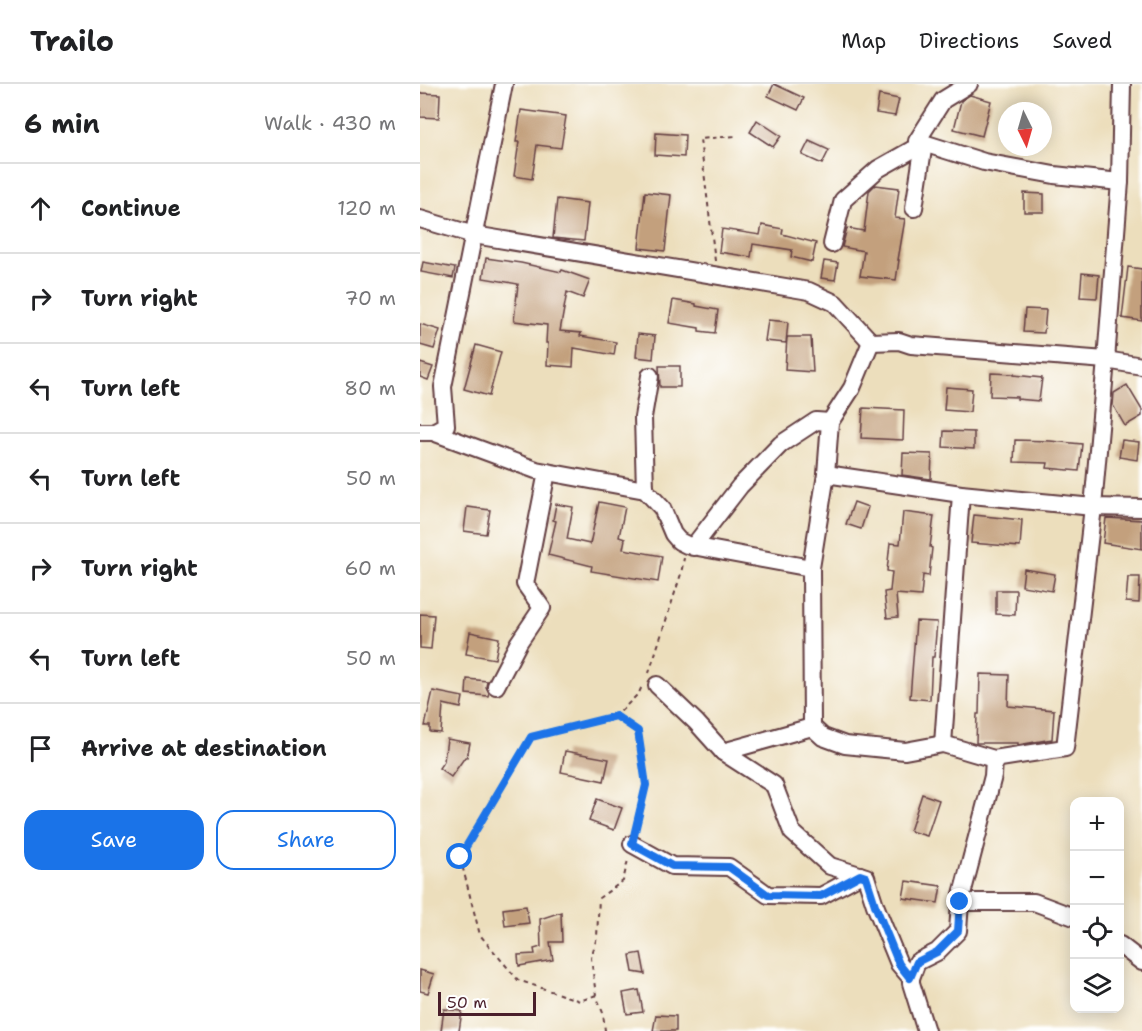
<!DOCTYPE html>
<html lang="en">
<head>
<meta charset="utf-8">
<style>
	:root { --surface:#fff; --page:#f6f6f6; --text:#202124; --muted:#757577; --line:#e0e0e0; --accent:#1a73e8 }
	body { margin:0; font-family:"Shantell Sans",sans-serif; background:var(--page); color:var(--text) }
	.controls { position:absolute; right:18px; bottom:18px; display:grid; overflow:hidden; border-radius:12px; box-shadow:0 3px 15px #0003 }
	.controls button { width:54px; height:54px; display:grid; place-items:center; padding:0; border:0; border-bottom:2px solid var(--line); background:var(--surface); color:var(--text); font:30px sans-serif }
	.compass { position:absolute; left:578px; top:18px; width:54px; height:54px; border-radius:50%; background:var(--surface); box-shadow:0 3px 15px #0003; rotate:175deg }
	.scale { position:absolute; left:18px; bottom:15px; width:98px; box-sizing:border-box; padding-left:6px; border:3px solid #4a1f2b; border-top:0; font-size:16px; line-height:21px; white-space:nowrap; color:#4a1f2b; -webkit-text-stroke:4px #fff; paint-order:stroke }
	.stop { position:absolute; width:18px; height:18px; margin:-14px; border:4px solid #1a73e8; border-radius:50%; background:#fff }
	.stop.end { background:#1a73e8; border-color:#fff; box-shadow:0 2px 6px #0008 }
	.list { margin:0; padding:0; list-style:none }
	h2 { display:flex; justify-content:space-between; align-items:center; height:78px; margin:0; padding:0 24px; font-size:26px }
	h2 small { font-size:20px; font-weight:400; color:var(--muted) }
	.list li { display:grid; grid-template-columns:39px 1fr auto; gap:18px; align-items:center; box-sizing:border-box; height:90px; padding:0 24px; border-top:2px solid var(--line) }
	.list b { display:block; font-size:22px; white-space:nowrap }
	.list em { font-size:20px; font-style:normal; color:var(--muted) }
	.actions { display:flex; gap:12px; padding:18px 24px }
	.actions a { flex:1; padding:14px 0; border:2px solid var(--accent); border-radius:18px; text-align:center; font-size:21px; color:var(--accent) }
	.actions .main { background:var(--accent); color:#fff }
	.icon { flex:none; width:33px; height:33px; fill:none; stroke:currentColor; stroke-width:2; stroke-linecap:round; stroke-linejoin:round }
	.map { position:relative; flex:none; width:722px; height:947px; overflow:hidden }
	header { display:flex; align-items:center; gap:36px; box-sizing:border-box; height:84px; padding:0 30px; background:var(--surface); border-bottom:2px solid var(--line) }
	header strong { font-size:28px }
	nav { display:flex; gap:33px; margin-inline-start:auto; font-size:21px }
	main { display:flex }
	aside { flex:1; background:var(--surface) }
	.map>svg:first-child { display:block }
	.building { fill:#c3a07d }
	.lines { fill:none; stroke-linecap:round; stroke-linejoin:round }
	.minor-casing { stroke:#623c41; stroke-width:20 }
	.path { stroke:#623c41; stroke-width:2; stroke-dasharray:4.5 4.5; stroke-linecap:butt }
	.minor { stroke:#fff; stroke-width:16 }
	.route { stroke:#1a73e8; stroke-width:8 }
</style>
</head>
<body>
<header>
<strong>Trailo</strong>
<nav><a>Map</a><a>Directions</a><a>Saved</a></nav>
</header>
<main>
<aside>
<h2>6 min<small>Walk · 430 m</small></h2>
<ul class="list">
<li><svg class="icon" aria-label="ahead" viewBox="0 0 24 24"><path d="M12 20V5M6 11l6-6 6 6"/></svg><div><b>Continue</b></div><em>120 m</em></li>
<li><svg class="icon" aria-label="right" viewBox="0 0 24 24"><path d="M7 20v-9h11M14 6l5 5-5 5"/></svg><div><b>Turn right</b></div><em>70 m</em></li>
<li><svg class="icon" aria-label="left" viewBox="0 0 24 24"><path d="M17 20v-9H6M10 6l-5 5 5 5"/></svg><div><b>Turn left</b></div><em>80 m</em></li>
<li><svg class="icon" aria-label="left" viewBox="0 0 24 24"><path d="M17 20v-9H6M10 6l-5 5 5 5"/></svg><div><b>Turn left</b></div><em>50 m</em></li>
<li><svg class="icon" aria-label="right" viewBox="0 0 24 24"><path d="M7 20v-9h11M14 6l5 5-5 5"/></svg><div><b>Turn right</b></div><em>60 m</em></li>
<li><svg class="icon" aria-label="left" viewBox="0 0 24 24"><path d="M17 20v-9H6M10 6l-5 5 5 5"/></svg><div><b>Turn left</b></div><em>50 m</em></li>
<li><svg class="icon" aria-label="arrive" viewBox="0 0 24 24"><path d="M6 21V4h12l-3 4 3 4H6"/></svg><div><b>Arrive at destination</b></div></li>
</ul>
<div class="actions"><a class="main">Save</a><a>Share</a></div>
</aside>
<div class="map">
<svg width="722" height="947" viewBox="0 0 722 947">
	<rect width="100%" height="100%" fill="#fff"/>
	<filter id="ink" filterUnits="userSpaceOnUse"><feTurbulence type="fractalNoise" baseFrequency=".0167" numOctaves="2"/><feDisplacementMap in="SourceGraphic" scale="12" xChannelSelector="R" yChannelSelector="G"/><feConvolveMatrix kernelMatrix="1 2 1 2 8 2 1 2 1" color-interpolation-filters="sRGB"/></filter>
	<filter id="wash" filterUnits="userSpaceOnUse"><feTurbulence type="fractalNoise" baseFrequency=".008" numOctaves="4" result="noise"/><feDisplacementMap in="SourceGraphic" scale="24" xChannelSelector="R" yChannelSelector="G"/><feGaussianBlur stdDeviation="1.35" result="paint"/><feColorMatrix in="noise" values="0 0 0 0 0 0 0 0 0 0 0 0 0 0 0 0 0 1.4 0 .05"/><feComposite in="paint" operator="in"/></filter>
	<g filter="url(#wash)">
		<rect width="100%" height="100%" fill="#ecdebc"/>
		<g id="blocks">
			<g class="building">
				<polygon points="354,0 384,14 378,26 348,12"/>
				<polygon points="0,9 20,10 19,34 0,33"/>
				<polygon points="459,11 479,15 475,32 456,29"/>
				<polygon points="550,11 571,17 562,52 534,45 541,17"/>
				<polygon points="101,26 146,32 141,64 117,61 112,95 94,92 99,58 96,58"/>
				<polygon points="337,36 361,52 353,63 330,48"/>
				<polygon points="236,49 265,51 264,73 235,71"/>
				<polygon points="389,57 409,66 402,80 382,71"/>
				<polygon points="455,101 479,104 475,134 485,135 478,176 479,176 476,196 440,192 444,167 422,163 427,144 444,147 449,107"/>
				<polygon points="225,108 251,111 245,167 219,164"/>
				<polygon points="604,109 624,110 624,128 604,128"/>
				<polygon points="137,115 168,119 164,157 133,154"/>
				<polygon points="342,141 363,145 362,150 396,159 392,178 371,173 372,166 333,160 331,173 299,168 302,145 340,151"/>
				<polygon points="66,174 101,179 141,188 142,186 170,196 163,214 147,208 140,247 161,249 160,252 196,258 194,271 154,264 153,283 127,281 128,259 126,259 127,241 94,237 98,200 63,194"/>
				<polygon points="404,177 418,179 415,196 401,194"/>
				<polygon points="3,178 35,184 33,194 1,188"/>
				<polygon points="708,183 722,185 722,237 702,234"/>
				<polygon points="662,189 679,191 677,214 660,213"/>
				<polygon points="253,216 276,220 276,222 298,226 295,249 279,247 279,244 249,239"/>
				<polygon points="605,225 626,226 624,249 603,248"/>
				<polygon points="348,236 368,238 366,259 345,257"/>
				<polygon points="0,240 20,246 14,265 0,261"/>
				<polygon points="218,250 235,252 233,275 216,273"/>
				<polygon points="367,253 391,253 393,288 365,286"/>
				<polygon points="56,261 81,268 69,312 44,305"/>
				<polygon points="0,279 13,283 8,296 0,293"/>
				<polygon points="239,282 260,282 260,303 240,303"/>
				<polygon points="571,289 594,290 594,291 622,294 619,317 597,315 597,313 570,312"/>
				<polygon points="707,301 722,326 722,332 705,342 693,321 694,309"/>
				<polygon points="526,303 552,305 550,328 524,326"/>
				<polygon points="443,324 484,326 483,356 441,354"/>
				<polygon points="524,347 554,348 554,365 523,363"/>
				<polygon points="595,356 630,357 662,360 659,387 627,384 628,379 594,378"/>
				<polygon points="702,356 719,358 717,376 699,373"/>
				<polygon points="483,369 512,370 511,395 482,391"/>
				<polygon points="179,418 205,423 199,453 205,455 203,465 242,472 238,498 171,487 172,482 128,471 136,437 133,436 136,420 153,423 147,455 170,460"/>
				<polygon points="434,418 448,423 441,445 426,440"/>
				<polygon points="47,423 70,426 66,450 44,447"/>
				<polygon points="483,428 514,432 510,463 512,464 509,492 503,491 501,512 476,510 478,533 467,534 464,508 470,507 472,488 467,487 470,459 480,460"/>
				<polygon points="554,431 602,436 600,463 551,459"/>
				<polygon points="686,434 722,436 722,465 683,459"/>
				<polygon points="604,485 635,490 632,507 602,502"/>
				<polygon points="708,493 720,493 719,519 706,518"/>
				<polygon points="576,506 596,506 595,531 576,530"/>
				<polygon points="0,530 14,531 11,565 0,564"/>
				<polygon points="496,537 517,538 514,573 512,573 510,616 490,614"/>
				<polygon points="50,548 79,554 75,575 46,570"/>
				<polygon points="560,590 589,591 588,622 634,626 632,655 598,661 598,659 556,659 557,630 559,630"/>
				<polygon points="47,595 67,597 66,603 69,609 68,612 46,610"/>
				<polygon points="13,607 43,613 41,624 23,620 21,649 10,648 10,642 5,642"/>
				<polygon points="27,655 50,659 47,673 45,673 31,693 19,684 24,677"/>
				<polygon points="145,667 189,675 184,697 141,688"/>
				<polygon points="502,710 519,716 507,752 490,747"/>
				<polygon points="177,715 202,724 194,746 169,737"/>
				<polygon points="486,797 521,802 518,819 483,814"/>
				<polygon points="106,822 109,839 85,842 83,825"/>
				<polygon points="141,828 142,858 130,858 133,876 99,882 98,871 115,870 114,865 121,863 120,835"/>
				<polygon points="221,869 225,890 213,888 210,871"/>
				<polygon points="0,886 14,890 8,909 0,907"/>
				<polygon points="219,906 223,928 207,930 203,909"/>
				<polygon points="24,925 42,927 39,947 21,947"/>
				<polygon points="236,931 256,932 256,947 233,947"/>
			</g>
		</g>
	</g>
	<g filter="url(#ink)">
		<use href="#blocks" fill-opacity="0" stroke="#623c41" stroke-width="1.5"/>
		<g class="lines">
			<g class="minor-casing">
				<g id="minor">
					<polyline points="549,0 523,16 497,57 564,78 634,91 700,98"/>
					<polyline points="494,124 504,59"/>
					<polyline points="0,135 54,151 389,207 415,219 451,258 479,257 491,261 686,276 722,282"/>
					<polyline points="412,160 423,116 458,85 504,59"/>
					<polyline points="451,258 432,304 410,338 406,390 391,484 392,643 403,653 425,661 485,667 523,660 574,675 645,664 673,423 686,276 700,98 702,0"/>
					<polyline points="0,348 13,348 26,341 23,303 84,0"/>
					<polyline points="13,348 116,386 225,406 242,424 253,450 259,457 267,461 391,484"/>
					<polyline points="406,390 541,410 673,423 722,424"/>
					<polyline points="225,406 223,333 230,292"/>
					<polyline points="273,463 320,402 361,360 396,337 410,338"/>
					<polyline points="237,601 276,638 303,668 354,701 372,748 410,782 446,793 455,821 479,880 491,894"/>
					<polyline points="76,602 99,558 122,524 105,500 127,388"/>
					<polyline points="523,660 541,410"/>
					<polyline points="303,668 392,643"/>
					<polyline points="212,760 252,782 309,783 348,811 401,812 440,791"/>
					<polyline points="540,818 614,818 654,833"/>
					<polyline points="700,861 722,878"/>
					<polyline points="506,947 491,899 491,894 497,878 517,868 538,847 540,818 573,692 574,675"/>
				</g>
			</g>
			<g class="path">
				<polyline points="295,177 280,55 316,52"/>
				<polyline points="229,589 261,490 264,474"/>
				<polyline points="215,747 226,701 218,647 196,632 219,609 222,602"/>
				<polyline points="176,911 160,917 98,896 60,851 40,773 111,653 196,632"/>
				<polyline points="185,947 183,929 176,911 171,874 177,853 179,814 203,797 208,776"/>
			</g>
			<use href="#minor" class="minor"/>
		</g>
	</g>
	<g class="lines" filter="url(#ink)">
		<polyline class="route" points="40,773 111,653 196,632 218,647 226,701 212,760 252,782 309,783 348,811 401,812 440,791 446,793 455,821 479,880 490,894 497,878 517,868 538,847 540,818"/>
	</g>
</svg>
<div class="controls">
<button>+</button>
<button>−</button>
<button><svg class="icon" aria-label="locate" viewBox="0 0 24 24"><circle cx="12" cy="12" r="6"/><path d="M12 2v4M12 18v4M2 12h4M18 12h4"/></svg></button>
<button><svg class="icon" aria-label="layers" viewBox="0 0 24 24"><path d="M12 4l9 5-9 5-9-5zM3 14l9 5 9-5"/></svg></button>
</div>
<svg class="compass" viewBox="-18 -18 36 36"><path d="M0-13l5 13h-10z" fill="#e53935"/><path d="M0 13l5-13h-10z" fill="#757577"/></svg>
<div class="scale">50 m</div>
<div class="stop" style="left:40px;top:773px"></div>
<div class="stop end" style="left:540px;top:818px"></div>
</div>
</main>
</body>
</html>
